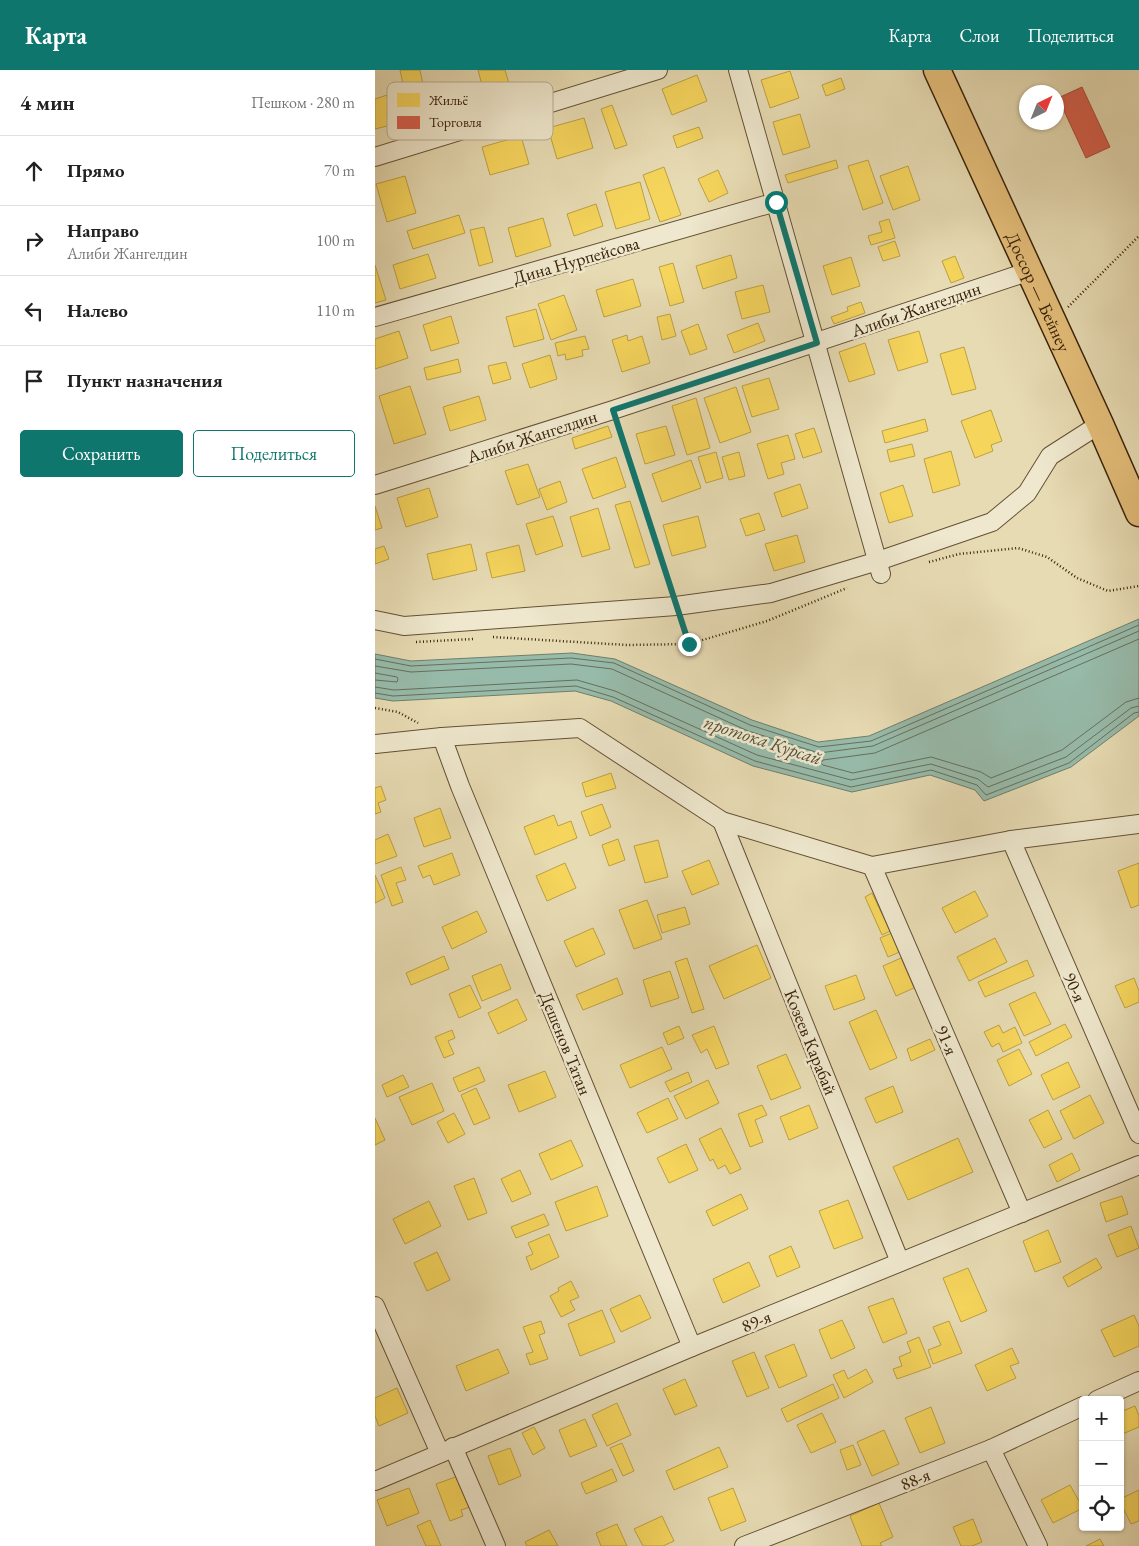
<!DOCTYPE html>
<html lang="ru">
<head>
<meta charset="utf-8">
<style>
	:root { --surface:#fff; --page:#f2f2f2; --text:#222; --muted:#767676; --line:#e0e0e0; --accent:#0f766e }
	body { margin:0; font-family:"EB Garamond",serif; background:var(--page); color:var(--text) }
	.controls { position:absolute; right:15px; bottom:15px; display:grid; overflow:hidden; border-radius:5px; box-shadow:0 1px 4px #0004 }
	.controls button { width:45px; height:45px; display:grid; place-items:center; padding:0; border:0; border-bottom:1px solid var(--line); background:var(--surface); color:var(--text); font:25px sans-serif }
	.compass { position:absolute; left:644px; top:15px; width:45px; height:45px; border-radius:50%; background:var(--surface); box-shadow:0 1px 4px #0004; rotate:43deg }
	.stop { position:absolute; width:15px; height:15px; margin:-11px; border:4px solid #0f766e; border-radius:50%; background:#fff }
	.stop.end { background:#0f766e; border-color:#fff; box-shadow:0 1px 5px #0008 }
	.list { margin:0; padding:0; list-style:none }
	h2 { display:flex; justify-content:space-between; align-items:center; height:65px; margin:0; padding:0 20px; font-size:21px }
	h2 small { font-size:16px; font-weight:400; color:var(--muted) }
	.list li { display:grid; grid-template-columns:32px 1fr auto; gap:15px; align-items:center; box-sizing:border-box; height:70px; padding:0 20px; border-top:1px solid var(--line) }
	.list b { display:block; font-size:19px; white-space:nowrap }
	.list p { margin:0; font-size:16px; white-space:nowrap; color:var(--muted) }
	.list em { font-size:16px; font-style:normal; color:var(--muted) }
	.actions { display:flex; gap:10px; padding:15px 20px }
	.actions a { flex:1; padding:11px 0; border:1px solid var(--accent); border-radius:5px; text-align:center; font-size:18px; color:var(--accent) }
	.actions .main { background:var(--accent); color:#fff }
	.icon { flex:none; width:28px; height:28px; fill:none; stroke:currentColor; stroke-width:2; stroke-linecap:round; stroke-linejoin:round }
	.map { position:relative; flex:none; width:764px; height:1476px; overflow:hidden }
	header { display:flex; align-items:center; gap:30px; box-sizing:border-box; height:70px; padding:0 25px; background:var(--accent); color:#fff }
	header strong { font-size:24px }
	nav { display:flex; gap:28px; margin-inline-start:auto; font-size:18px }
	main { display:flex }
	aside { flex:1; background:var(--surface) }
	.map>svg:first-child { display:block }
	.water { fill:#97bbab; stroke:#717e6a }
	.homes { fill:#f6d55c; stroke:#bda043 }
	.shops { fill:#d6604d; stroke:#a74e39 }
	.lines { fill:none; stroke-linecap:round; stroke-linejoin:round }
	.shore { stroke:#686f5a; stroke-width:1 }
	.minor-casing { stroke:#645134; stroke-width:20 }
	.highway-casing { stroke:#392309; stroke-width:29 }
	.path { stroke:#392309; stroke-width:2.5; stroke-dasharray:1 2.5; stroke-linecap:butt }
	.minor { stroke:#efe8ce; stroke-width:18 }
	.highway { stroke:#e4be7a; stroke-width:26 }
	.route { stroke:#0f766e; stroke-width:6 }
	.labels { text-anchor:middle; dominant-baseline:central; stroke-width:5; stroke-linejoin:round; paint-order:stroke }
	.street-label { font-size:18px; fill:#392309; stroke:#efe8ce }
	.water-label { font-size:19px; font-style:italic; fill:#55513a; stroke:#efe8ce }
	.key { fill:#efe8ce; stroke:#b8ad93; stroke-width:1 }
	.key-label { font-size:14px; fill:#392309 }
</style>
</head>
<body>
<header>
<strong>Карта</strong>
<nav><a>Карта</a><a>Слои</a><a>Поделиться</a></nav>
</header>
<main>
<aside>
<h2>4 мин<small>Пешком · 280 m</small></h2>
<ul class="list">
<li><svg class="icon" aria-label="ahead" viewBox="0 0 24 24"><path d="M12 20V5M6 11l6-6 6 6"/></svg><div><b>Прямо</b></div><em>70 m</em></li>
<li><svg class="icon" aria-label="right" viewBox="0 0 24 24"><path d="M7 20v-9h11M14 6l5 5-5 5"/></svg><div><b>Направо</b><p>Алиби Жангелдин</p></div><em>100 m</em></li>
<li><svg class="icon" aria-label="left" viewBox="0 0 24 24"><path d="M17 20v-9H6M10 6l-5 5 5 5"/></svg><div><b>Налево</b></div><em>110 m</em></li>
<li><svg class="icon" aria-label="arrive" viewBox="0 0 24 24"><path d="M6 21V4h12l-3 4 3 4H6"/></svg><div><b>Пункт назначения</b></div></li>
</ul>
<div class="actions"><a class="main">Сохранить</a><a>Поделиться</a></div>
</aside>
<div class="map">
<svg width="764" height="1476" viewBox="0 0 764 1476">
	<rect width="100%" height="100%" fill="#e7dbb3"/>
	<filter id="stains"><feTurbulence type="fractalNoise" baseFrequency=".004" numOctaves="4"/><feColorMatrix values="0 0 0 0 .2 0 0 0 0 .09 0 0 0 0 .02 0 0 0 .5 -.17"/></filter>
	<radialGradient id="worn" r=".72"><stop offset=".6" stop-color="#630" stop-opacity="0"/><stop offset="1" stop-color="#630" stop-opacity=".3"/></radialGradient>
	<polygon class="water" points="764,549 764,646 696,697 609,731 600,720 555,705 477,722 378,696 236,631 200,621 18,631 0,628 0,584 36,591 197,583 240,589 377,650 443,672 494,666"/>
	<g class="homes">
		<polygon points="25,0 45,0 52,34 33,38"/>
		<polygon points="103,0 130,0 139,31 113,38"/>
		<polygon points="415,1 424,28 395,38 386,10"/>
		<polygon points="322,5 332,31 297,45 287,19"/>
		<polygon points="466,8 470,19 451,26 447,15"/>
		<polygon points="12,25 20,54 0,59 0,29"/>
		<polygon points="237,35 252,75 240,79 226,39"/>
		<polygon points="425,44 435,77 408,85 398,52"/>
		<polygon points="209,48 218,78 182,89 173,58"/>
		<polygon points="324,57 328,68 302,78 298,66"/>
		<polygon points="146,66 154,94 115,105 107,77"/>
		<polygon points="461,90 463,98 413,113 410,105"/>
		<polygon points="493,90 508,133 488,140 473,96"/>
		<polygon points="533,96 545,130 518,140 505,106"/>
		<polygon points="289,97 306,145 285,152 268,105"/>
		<polygon points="343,100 353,123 334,132 323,109"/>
		<polygon points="30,106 41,143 12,152 1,114"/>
		<polygon points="265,112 275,149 241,159 230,122"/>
		<polygon points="221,134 228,156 199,166 192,144"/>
		<polygon points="84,145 90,163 38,179 32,161"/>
		<polygon points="168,148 176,176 141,187 133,158"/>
		<polygon points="514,149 520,168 496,175 493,166 507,162 504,152"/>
		<polygon points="109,157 118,192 104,196 95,160"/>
		<polygon points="520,171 525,186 508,191 503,177"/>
		<polygon points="53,184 61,208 25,219 18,195"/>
		<polygon points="356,185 362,208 328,219 321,196"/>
		<polygon points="580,186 589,208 576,213 567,191"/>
		<polygon points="476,187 485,216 457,225 448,196"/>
		<polygon points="298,193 309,232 295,236 284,197"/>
		<polygon points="0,195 11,230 0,233"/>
		<polygon points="258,209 266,236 229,247 221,220"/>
		<polygon points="388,215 395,242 367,249 360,222"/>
		<polygon points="189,225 202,260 176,270 163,234"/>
		<polygon points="486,232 490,243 459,254 456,247 473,241 472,237"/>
		<polygon points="161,239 169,269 139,277 131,247"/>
		<polygon points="295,244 301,266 287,270 282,247"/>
		<polygon points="76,246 84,273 56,281 48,255"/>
		<polygon points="383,253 390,271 359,283 352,265"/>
		<polygon points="323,254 332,279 315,285 306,261"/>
		<polygon points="24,261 33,288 0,299 0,269"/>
		<polygon points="544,261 553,292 523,301 513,270"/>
		<polygon points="252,265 253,271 267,266 275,293 247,302 237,270"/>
		<polygon points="210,266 214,279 207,280 208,286 191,290 190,284 183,286 180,273"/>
		<polygon points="490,273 500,304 474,312 464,282"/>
		<polygon points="589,277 601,319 577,325 565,284"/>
		<polygon points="175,285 182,309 155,318 147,294"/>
		<polygon points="83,289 86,302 52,310 49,298"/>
		<polygon points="131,292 136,309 118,314 113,296"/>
		<polygon points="394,308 404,339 377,347 367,316"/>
		<polygon points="35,316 51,364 19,374 4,326"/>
		<polygon points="361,317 376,362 345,373 329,328"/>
		<polygon points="104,326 111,350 75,361 68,337"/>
		<polygon points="321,328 335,378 312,385 297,336"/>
		<polygon points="616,340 627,371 616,375 618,381 600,388 586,351"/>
		<polygon points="550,349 553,361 510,373 507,361"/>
		<polygon points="233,356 237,367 200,379 197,368"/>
		<polygon points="291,356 300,385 270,394 261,364"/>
		<polygon points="439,358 447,382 428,388 420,364"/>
		<polygon points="413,365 420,389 406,393 409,404 393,409 382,374"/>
		<polygon points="537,374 540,386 515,392 512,380"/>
		<polygon points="576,381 585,415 558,423 549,389"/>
		<polygon points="341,382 348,408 331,413 323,387"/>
		<polygon points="364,382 370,406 354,410 347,387"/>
		<polygon points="241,387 251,417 218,429 207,399"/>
		<polygon points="316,390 326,418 287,432 277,404"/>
		<polygon points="153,394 165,427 142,435 130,401"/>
		<polygon points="185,411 192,432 172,440 164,419"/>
		<polygon points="425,414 433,438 407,447 399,423"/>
		<polygon points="528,415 538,446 514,453 505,423"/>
		<polygon points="54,418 63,447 31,457 22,428"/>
		<polygon points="255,431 275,494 260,498 240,435"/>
		<polygon points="0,436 7,458 0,460"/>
		<polygon points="223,438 235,479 207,487 195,447"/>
		<polygon points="384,443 390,460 371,466 365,449"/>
		<polygon points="178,446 188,476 161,485 151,454"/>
		<polygon points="323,446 331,477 297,486 288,455"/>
		<polygon points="422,465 430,492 399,501 390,474"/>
		<polygon points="96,474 102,500 58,510 52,484"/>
		<polygon points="144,475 150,501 117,508 111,483"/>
		<polygon points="9,476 14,489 0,494 0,479"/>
		<polygon points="236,703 241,718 211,727 207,713"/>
		<polygon points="6,716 11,730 3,733 6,742 0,744 0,718"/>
		<polygon points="227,734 236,757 215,766 206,742"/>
		<polygon points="65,738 76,768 49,777 39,748"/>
		<polygon points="179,745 183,756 196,751 202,768 160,785 149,757"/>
		<polygon points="13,764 22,786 0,794 0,770"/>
		<polygon points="243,769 250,790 234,796 227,775"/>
		<polygon points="283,770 293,807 270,813 259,776"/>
		<polygon points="77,783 85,805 59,815 55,805 48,808 43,796"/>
		<polygon points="334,790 344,814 317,825 307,801"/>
		<polygon points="190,793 201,818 172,831 161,806"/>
		<polygon points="764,793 764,835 756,838 743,801"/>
		<polygon points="26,797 31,810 21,813 28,832 17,836 6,805"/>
		<polygon points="0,805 10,828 0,833"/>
		<polygon points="600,821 613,846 580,863 567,838"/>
		<polygon points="497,823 515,861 507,865 490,827"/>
		<polygon points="272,830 287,869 259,879 244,840"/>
		<polygon points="310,837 315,854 287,863 282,845"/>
		<polygon points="102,841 112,862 77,879 67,857"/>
		<polygon points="218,858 230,884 201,897 189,871"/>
		<polygon points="519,862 527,881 513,887 505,868"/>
		<polygon points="620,868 632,892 594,911 582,887"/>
		<polygon points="382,875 396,908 349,929 334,896"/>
		<polygon points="69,886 74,899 36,915 31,903"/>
		<polygon points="312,888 329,939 317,943 300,892"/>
		<polygon points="526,888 539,918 521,926 508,896"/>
		<polygon points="652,890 659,906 610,927 603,912"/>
		<polygon points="126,894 136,919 107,931 97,906"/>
		<polygon points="295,901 304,928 276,937 268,910"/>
		<polygon points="481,905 490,929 459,940 450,916"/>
		<polygon points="242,908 248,924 208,940 201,925"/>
		<polygon points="759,908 764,921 764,932 750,938 740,916"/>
		<polygon points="95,915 106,938 84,948 74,924"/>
		<polygon points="660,922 676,954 649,966 634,934"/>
		<polygon points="142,929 152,950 123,964 113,943"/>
		<polygon points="501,940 522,988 495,1000 474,952"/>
		<polygon points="690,954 697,967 661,986 654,972"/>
		<polygon points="624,955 628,963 640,957 647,973 628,982 624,973 617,977 609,962"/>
		<polygon points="304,956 309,968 293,975 288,963"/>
		<polygon points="339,956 354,994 341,999 332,979 326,983 317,965"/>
		<polygon points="77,960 80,968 73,971 79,984 69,988 60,967"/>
		<polygon points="555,969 560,980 536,991 532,979"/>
		<polygon points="287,977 297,999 255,1018 245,995"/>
		<polygon points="644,979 657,1004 634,1016 622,990"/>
		<polygon points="411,984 426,1018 396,1030 382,996"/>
		<polygon points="693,992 705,1017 678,1030 666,1005"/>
		<polygon points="104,997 110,1011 84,1022 78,1008"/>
		<polygon points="170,1001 181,1027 144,1042 133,1015"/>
		<polygon points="313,1002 317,1012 295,1022 290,1012"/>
		<polygon points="28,1005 34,1017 12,1027 7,1015"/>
		<polygon points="333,1010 344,1033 311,1049 299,1026"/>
		<polygon points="57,1013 69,1041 37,1055 24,1027"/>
		<polygon points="518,1016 528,1042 501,1053 490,1028"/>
		<polygon points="101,1018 115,1048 99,1055 86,1025"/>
		<polygon points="715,1025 729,1053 699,1069 685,1041"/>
		<polygon points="293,1028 303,1049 272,1063 262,1043"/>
		<polygon points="387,1035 392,1045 380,1050 388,1072 375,1077 363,1044"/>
		<polygon points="434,1035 443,1058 414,1070 405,1047"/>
		<polygon points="673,1040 687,1069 669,1078 654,1050"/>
		<polygon points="79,1043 90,1064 73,1073 62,1052"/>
		<polygon points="0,1048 10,1070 0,1075"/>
		<polygon points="346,1058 366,1099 355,1104 350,1095 343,1099 338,1089 335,1091 324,1069"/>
		<polygon points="583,1068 598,1102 533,1130 518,1097"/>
		<polygon points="196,1070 208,1096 176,1110 164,1084"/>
		<polygon points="311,1074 323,1100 294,1113 282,1088"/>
		<polygon points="697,1083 705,1100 682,1112 674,1095"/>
		<polygon points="145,1100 156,1124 137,1132 126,1109"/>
		<polygon points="99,1108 112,1143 93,1150 79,1116"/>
		<polygon points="222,1116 233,1146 191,1161 180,1132"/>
		<polygon points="366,1124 373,1139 338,1156 331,1141"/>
		<polygon points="747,1126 753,1144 731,1152 725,1133"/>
		<polygon points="473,1130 488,1168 459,1179 444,1141"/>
		<polygon points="54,1131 66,1156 30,1174 18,1149"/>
		<polygon points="169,1144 174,1155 141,1168 136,1157"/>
		<polygon points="756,1156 764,1178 742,1187 733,1165"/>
		<polygon points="673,1160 686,1192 660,1202 648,1171"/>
		<polygon points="174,1164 184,1187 156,1200 151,1187 158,1184 153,1173"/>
		<polygon points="416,1176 425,1197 402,1207 394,1186"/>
		<polygon points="62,1182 75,1210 52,1221 39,1193"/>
		<polygon points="721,1188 727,1198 693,1217 688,1207"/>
		<polygon points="374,1192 385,1216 348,1233 338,1209"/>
		<polygon points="593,1198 612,1241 586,1252 568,1208"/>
		<polygon points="196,1211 204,1227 195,1231 200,1240 186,1247 175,1226 184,1221 183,1218"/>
		<polygon points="265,1225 276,1248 246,1262 235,1239"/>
		<polygon points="518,1228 532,1263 508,1273 493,1237"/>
		<polygon points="227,1240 240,1272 205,1286 193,1254"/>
		<polygon points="759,1245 764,1256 764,1276 739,1287 726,1260"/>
		<polygon points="467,1250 480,1278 456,1289 444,1260"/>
		<polygon points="166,1251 170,1263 164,1265 173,1289 155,1295 151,1284 158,1282 148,1257"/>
		<polygon points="574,1251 587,1283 558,1294 553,1280 566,1275 558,1257"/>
		<polygon points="544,1267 556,1297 522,1309 518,1299 527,1296 524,1287 536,1282 532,1272"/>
		<polygon points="419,1274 432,1306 404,1318 390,1286"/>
		<polygon points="637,1278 644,1293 635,1296 641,1308 612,1321 600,1295"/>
		<polygon points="123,1279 134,1303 91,1321 81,1296"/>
		<polygon points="379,1282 394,1318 372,1327 357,1291"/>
		<polygon points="491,1299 498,1312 469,1328 458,1305 469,1300 473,1309"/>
		<polygon points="310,1309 322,1336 300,1345 288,1319"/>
		<polygon points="458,1314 464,1328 412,1352 406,1339"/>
		<polygon points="22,1318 33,1343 4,1356 0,1346 0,1328"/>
		<polygon points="242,1333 256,1365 232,1376 217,1345"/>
		<polygon points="760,1336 764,1346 764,1357 745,1365 745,1342"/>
		<polygon points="556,1337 570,1373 545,1383 530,1348"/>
		<polygon points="447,1343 461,1372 436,1383 422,1355"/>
		<polygon points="210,1349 222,1376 195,1387 184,1360"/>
		<polygon points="159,1357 170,1378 158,1385 147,1363"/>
		<polygon points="509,1360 524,1394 497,1406 482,1372"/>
		<polygon points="247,1373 259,1401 248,1406 235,1378"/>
		<polygon points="478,1375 486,1395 472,1400 465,1380"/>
		<polygon points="344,1377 353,1397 299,1420 291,1401"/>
		<polygon points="135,1378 146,1406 124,1415 113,1386"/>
		<polygon points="237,1399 242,1411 211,1424 206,1413"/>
		<polygon points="86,1405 98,1436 86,1440 88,1446 75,1451 61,1414"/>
		<polygon points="695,1415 708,1438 678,1453 666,1430"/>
		<polygon points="34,1418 44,1443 12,1456 2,1430"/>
		<polygon points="358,1418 371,1451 346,1461 333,1428"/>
		<polygon points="764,1420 764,1451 756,1454 745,1432 745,1429"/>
		<polygon points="504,1433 518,1467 505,1473 507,1476 487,1476 475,1446"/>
		<polygon points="287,1446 299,1471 288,1476 268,1476 259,1459"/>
		<polygon points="598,1449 607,1472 597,1476 586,1476 578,1457"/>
		<polygon points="55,1450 66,1476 51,1476 42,1456"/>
		<polygon points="242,1454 252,1476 226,1476 221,1463"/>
		<polygon points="174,1460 183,1476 152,1476 150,1472"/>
		<polygon points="725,1469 729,1476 711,1476"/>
	</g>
	<polygon class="shops" points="707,17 735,77 711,88 683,28"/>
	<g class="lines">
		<g class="shore">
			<polyline points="764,569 500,683 448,690 446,693 448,695 478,703 556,687 606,702 616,708 687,680 751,632 764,628"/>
			<polyline points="0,589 36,596 196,588 239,593 375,655 444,677 496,671 764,555"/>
			<polyline points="0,596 36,602 196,594 237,599 373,661 444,683 498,676 764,561"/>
			<polyline points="0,603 22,607 23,609 22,612 0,610"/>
			<polyline points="0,617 19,620 202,610 240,621 382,685 476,710 556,694 603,709 613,717 691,687 756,638 764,636"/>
			<polyline points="0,623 18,626 201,616 238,627 380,691 476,717 556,700 602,715 611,725 694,693 759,643 764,642"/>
		</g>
		<g class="minor-casing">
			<g id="minor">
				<polyline points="363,0 506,504"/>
				<polyline points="0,87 283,0"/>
				<polyline points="0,247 401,132"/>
				<polyline points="0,415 238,340 655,201"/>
				<polyline points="0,550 29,556 301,536 396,523 503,491 617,452 652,423 675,386 725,354"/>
				<polyline points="67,667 85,716 317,1277"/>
				<polyline points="0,674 67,667 205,658 347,751 497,796 636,770 764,754"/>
				<polyline points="347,751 525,1192"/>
				<polyline points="636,770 764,1064"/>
				<polyline points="497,796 647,1143"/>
				<polyline points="0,1236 65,1383"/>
				<polyline points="722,1330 764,1311"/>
				<polyline points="78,1377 121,1476"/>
				<polyline points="616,1379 663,1476"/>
				<polyline points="0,1411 317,1277 764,1095"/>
				<polyline points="369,1476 616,1379 708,1336"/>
			</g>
		</g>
		<g class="highway-casing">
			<g id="highway">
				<path id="s1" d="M562,0l163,354 39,89"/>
			</g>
		</g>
		<g class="path">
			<polyline points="693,237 764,166"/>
			<polyline points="242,354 297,522"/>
			<polyline points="554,492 584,484 643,478 672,487 702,508 733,521 764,516"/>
			<polyline points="306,551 314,574"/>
			<polyline points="118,567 252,575 314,574 392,551 472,518"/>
			<polyline points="41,572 98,569"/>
			<polyline points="0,638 23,642 43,653"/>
		</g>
		<use href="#minor" class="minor"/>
		<use href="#highway" class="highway"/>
	</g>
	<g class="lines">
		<polyline class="route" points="314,574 238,340 442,273 401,132"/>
	</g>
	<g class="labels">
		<g class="street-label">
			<text transform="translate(201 190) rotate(-16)">Дина Нурпейсова</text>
			<text stroke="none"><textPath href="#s1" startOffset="244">Доссор — Бейнеу</textPath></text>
			<text transform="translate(541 239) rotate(-19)">Алиби Жангелдин</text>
			<text transform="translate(157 366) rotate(-18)">Алиби Жангелдин</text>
			<text transform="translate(700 917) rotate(66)">90-я</text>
			<text transform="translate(572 970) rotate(67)">91-я</text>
			<text transform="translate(436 972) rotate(68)">Козеев Карабай</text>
			<text transform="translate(191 973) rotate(68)">Дешенов Татан</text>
			<text transform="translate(381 1251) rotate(-22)">89-я</text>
			<text transform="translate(540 1409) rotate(-22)">88-я</text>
		</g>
		<g class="water-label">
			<text transform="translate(388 670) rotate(18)">протока Курсай</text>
		</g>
	</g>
	<rect x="12" y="12" width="166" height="58" rx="8" class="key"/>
	<rect x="22" y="23" width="23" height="14" fill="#f6d55c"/>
	<rect x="22" y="46" width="23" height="13" fill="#d6604d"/>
	<g class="key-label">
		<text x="54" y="35">Жильё</text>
		<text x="54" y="57">Торговля</text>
	</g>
	<rect width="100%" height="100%" filter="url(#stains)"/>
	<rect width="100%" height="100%" fill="url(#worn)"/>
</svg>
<div class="controls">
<button>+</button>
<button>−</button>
<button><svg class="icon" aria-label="locate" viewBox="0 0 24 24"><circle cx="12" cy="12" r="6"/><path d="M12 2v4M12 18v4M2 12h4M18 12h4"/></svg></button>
</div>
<svg class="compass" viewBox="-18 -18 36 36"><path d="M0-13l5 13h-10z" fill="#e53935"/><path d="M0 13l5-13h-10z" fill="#767676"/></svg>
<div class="stop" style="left:401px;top:132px"></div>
<div class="stop end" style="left:314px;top:574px"></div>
</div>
</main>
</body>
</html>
